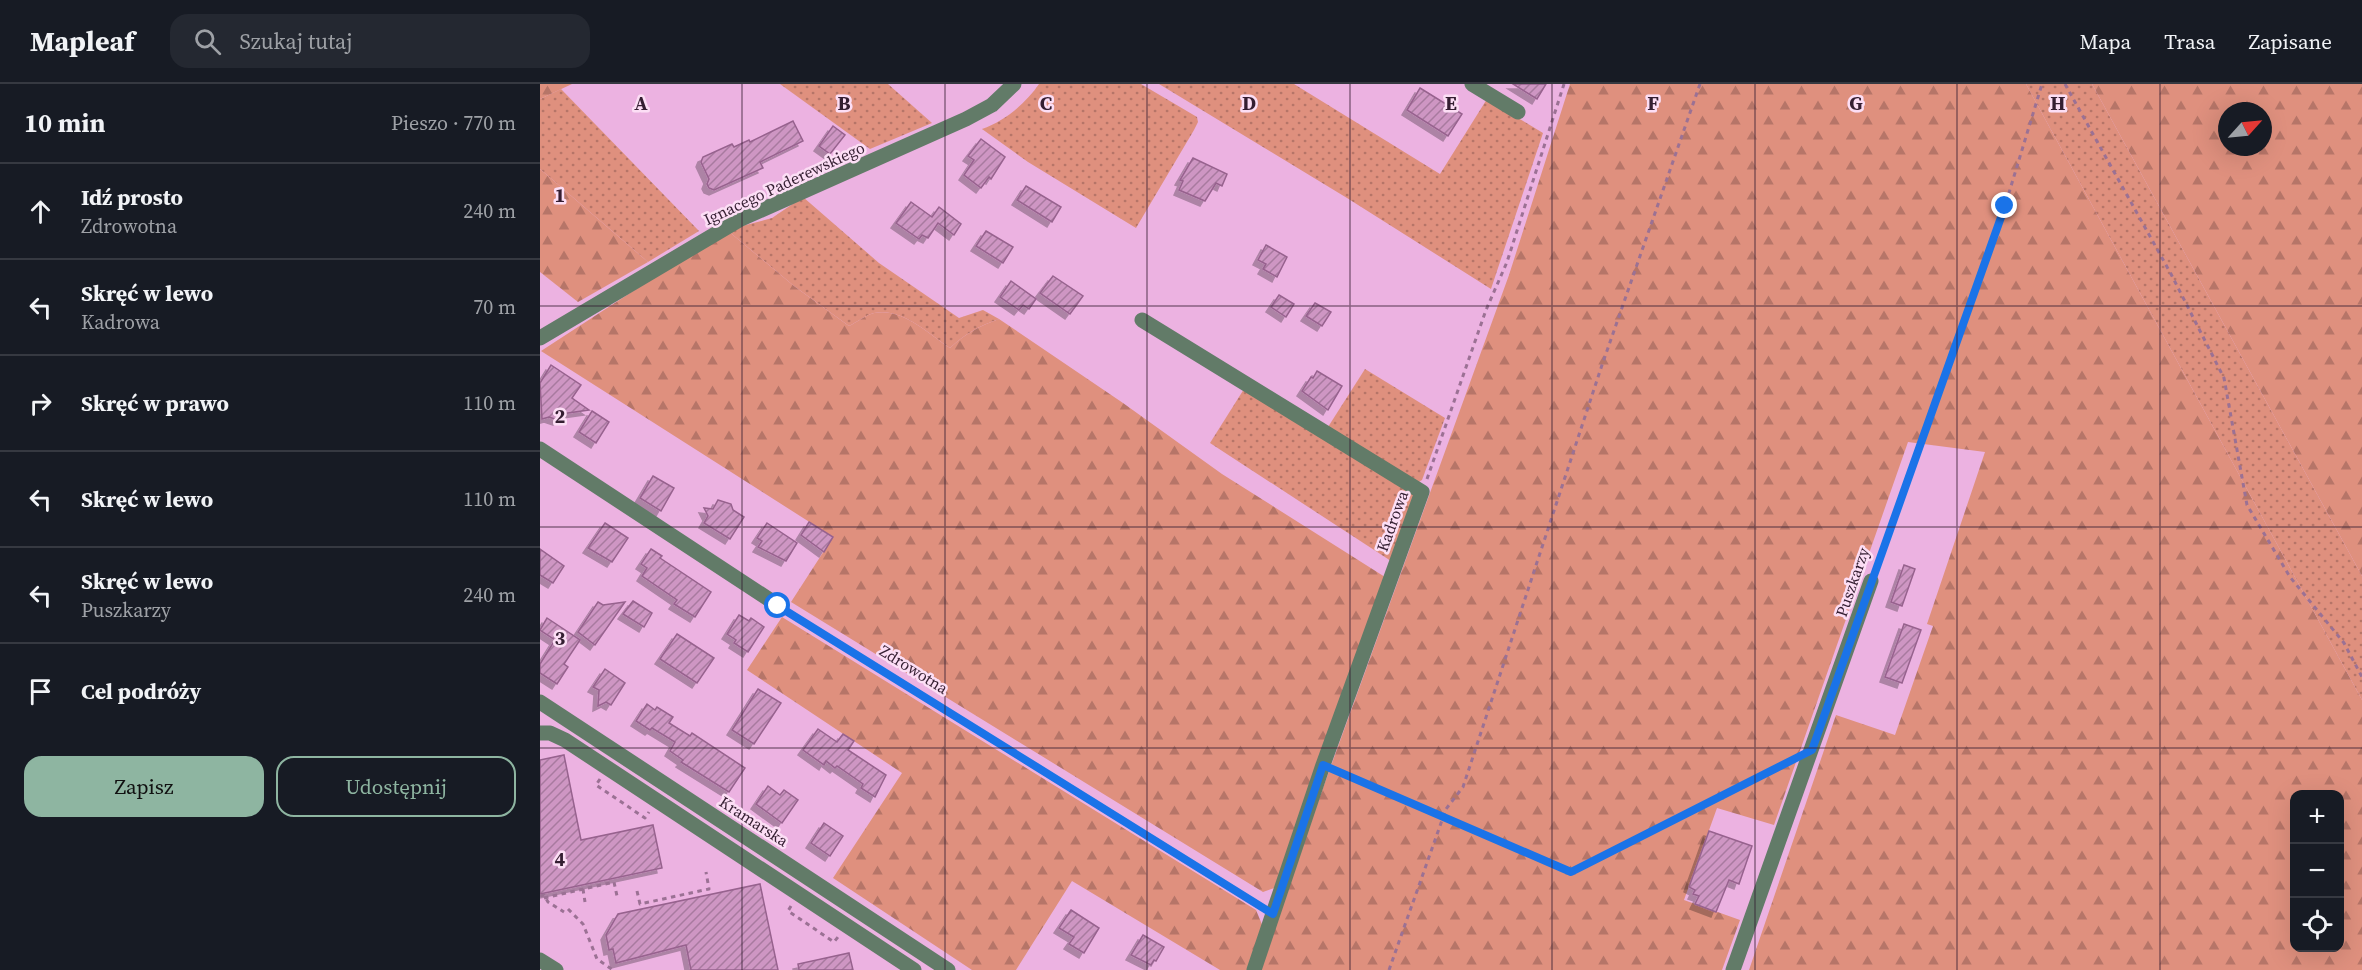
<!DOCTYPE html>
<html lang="pl">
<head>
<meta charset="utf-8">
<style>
	:root { --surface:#171b24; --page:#242831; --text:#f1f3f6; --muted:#9ea1a6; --line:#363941; --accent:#8eb5a1 }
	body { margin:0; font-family:"Source Serif 4",serif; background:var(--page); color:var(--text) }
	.controls { position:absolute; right:18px; bottom:18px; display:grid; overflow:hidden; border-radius:12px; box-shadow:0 6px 24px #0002 }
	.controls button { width:54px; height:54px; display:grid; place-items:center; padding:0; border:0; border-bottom:2px solid var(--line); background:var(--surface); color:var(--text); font:30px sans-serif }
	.compass { position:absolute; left:1678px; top:18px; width:54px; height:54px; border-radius:50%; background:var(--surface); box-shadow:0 6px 24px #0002; rotate:63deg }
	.stop { position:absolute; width:18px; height:18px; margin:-14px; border:4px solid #1a73e8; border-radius:50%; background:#fff }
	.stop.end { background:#1a73e8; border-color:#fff; box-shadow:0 2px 6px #0008 }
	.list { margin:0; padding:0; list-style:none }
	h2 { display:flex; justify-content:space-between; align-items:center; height:78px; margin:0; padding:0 24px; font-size:26px }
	h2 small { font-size:20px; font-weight:400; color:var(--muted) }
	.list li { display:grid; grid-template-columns:39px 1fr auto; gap:18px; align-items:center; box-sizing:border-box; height:96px; padding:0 24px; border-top:2px solid var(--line) }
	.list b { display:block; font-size:22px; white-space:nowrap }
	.list p { margin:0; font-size:20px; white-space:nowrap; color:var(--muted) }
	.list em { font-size:20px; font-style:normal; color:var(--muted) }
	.actions { display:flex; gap:12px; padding:18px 24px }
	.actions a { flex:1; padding:14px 0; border:2px solid var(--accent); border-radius:18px; text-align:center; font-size:21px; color:var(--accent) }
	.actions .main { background:var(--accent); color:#111 }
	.icon { flex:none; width:33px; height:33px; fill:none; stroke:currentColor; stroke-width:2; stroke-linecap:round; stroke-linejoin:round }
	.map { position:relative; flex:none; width:1822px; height:886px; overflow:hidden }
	header { display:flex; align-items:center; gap:36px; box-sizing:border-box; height:84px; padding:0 30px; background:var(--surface); border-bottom:2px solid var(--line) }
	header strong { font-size:28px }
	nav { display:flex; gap:33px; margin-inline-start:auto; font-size:21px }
	.search { width:420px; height:54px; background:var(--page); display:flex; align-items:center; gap:15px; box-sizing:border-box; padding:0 21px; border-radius:18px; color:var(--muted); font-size:22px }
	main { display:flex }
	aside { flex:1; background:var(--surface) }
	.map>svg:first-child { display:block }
	.grass { fill:url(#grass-dots) }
	.forest { fill:url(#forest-firs); fill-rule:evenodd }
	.building { fill:url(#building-hatch); stroke:#97628e; stroke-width:1.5; filter:url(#shadow) }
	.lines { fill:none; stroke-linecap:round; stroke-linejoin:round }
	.path { stroke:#9b7194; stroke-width:3; stroke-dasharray:4.5 4.5; stroke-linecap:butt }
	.minor { stroke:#627b68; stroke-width:15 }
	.route { stroke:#1a73e8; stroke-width:8 }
	.grid { fill:none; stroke:#341e31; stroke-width:1.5; stroke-opacity:0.55 }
	.labels { text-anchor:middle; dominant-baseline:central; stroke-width:5; stroke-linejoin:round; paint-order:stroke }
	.street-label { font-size:16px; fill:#341e31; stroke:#fcdef5 }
	.grid-label { font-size:20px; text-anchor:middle; font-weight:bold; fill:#341e31; stroke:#fcdef5; stroke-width:5; stroke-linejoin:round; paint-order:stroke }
</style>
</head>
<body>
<header>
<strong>Mapleaf</strong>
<div class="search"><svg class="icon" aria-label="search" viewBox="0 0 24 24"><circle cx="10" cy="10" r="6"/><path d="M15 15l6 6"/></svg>Szukaj tutaj</div>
<nav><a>Mapa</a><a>Trasa</a><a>Zapisane</a></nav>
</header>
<main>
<aside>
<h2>10 min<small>Pieszo · 770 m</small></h2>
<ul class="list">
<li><svg class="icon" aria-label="ahead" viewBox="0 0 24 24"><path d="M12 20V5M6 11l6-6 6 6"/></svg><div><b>Idź prosto</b><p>Zdrowotna</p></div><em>240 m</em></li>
<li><svg class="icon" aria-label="left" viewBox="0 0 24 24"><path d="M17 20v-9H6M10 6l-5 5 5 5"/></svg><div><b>Skręć w lewo</b><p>Kadrowa</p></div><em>70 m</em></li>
<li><svg class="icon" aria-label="right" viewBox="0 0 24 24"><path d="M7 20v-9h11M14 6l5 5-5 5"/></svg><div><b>Skręć w prawo</b></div><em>110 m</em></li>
<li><svg class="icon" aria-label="left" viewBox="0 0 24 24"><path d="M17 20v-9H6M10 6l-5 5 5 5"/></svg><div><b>Skręć w lewo</b></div><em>110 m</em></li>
<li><svg class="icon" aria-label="left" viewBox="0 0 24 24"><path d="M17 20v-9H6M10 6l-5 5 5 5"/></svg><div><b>Skręć w lewo</b><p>Puszkarzy</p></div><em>240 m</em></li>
<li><svg class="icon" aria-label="arrive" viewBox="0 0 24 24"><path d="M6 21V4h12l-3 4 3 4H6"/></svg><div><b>Cel podróży</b></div></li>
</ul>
<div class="actions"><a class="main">Zapisz</a><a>Udostępnij</a></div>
</aside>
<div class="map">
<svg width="1822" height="886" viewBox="0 0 1822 886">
	<defs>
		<pattern id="grass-dots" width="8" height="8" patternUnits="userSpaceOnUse" patternTransform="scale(1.5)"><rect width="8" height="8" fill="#df907e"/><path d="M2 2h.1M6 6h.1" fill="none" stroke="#b67568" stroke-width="1.8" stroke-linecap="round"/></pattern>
		<pattern id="forest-firs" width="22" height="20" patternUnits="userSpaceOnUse" patternTransform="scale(1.5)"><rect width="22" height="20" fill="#df907e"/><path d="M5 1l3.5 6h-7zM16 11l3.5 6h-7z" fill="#b67568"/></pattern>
		<pattern id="building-hatch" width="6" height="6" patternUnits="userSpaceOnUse" patternTransform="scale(1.5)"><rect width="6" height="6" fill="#ce96c3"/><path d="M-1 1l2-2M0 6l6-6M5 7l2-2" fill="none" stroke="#a87a9f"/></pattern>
		<filter id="shadow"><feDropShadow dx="-5" dy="5" stdDeviation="0" flood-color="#0004"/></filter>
	</defs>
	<rect width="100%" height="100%" fill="#ecb2e1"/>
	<g class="grass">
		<polygon points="240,0 348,0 392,39 330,65"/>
		<path d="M499,0h102l56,33 1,5 -4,8 -58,98 -108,-66 -46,-33c23,-8 44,-26 57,-45z"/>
		<polygon points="619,0 754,0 900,90 947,15 1003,49 951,205 807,114"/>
		<polygon points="1486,0 1552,0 1822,492 1822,616"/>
		<polygon points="21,5 159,147 108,178 0,85 0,15"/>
		<path d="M263,113l76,66 80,55 24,-8 16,9c-20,7 -34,15 -49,29 -21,-14 -48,-41 -76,-35 -8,2 -17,9 -25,13l-55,-40 -67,-56 45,-12z"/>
		<polygon points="825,285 905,334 882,396 877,399 788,343"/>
		<polygon points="704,305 876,411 851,477 670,359"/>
	</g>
	<g class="forest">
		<polygon points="0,0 32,0 0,15"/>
		<path d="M1030,0h456l336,616v270h-613l87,-255 59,20 38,-109 -6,-2 58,-172 -77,-10 -134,383 -57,-17 -33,92 56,20 -18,50h-465l252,-695zM1754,710h46v154h-46z"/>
		<path d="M1552,0h270v492zM1687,27h36v36h-36z"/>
		<polygon points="0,85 108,178 38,218 0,188"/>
		<path d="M187,146l67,56 55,40c8,-4 17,-11 25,-13 28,-6 55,21 76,35 15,-14 29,-22 49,-29l124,84 99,71 163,103 -108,310 -14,5 -472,-290 42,-65 -292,-186z"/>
		<polygon points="242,533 716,826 723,843 709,886 680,886 532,797 476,886 432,886 293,794 362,689 207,586"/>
	</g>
	<g class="building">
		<polygon points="973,0 1006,0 997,15"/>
		<polygon points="880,4 922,30 908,52 867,26"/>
		<polygon points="253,37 263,57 220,78 223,84 174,106 169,104 167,100 169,95 161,78 163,73 192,60 194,63 209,56 210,58"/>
		<polygon points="293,42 305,51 290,70 279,62"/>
		<polygon points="441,55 465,73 451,95 449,93 441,104 424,91 434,76 428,72"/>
		<polygon points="653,74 687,90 682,102 676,99 665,117 639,106 643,97 640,96"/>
		<polygon points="486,102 521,123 512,138 477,116"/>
		<polygon points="371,118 392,133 399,123 421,140 414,151 398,139 388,154 382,151 379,155 356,139"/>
		<polygon points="446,147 473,163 463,179 436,162"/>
		<polygon points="726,161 747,173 737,193 723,185 726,180 718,176"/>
		<polygon points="513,192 543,212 530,230 500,209"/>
		<polygon points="471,197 496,215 489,225 483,221 479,226 460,213"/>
		<polygon points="739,211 754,220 746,233 731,223"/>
		<polygon points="775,219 791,228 782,242 766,232"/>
		<polygon points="11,281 41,301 32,314 49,326 21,330 18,336 9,333 2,335 0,299"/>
		<polygon points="777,287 802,302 788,326 762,307 771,293 773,294"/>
		<polygon points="52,327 69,338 56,359 39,348"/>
		<polygon points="113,392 134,404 121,427 100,414"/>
		<polygon points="178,416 191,420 193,426 204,433 190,455 164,439 168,432 164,424 173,425"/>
		<polygon points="269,438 293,453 284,468 261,451"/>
		<polygon points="65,439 88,454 72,478 48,464"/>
		<polygon points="227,439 257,459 246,477 218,463 222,457 217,454"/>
		<polygon points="0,465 24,482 13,499 0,491"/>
		<polygon points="111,465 122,472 120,474 171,508 155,533 134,520 137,516 102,492 107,484 101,480"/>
		<polygon points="1364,481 1375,485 1362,522 1351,518"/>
		<polygon points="93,517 112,529 104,543 83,530"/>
		<polygon points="58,518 63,521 85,518 55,561 38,548"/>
		<polygon points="199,531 209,537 211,534 224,543 208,568 194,559 196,556 187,550"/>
		<polygon points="7,534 40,556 24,580 28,583 17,600 0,589 0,580 15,556 0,546"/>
		<polygon points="1364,540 1381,546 1362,599 1345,593"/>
		<polygon points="137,550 174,574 157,599 120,575"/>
		<polygon points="65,585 85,599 71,621 66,618 58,622 59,606 53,603"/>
		<polygon points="218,605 241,619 214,660 192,646"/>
		<polygon points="107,620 115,626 117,623 133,633 129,639 150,652 152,649 205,684 189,708 141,678 143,676 130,667 135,658 112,644 110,646 96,637"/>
		<polygon points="278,645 297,658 303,650 314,657 308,666 346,691 335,713 321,704 323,700 297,682 295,684 286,677 284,681 263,666"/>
		<polygon points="24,671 41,756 113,741 122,784 0,810 0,676"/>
		<polygon points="228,702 240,711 244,706 258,716 242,739 216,720"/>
		<polygon points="284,739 303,752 290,772 271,759"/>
		<polygon points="1169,747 1212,762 1199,800 1189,796 1176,828 1155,820 1159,812 1153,810 1155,806 1149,803"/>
		<polygon points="220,800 238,886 151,886 146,861 76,879 73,865 69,866 66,851 78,830"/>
		<polygon points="531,826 559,844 544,869 529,860 534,853 519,844"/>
		<polygon points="603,851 624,863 616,877 614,876 611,881 591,871"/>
		<polygon points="309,869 313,886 259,886 258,880"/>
	</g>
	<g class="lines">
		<g class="path">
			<polyline points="1525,0 1631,190 1684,294 1707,421 1750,493 1804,559 1822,593"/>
			<polyline points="887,395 946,226 967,178 1024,0"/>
			<polyline points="1336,483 1465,122 1502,0"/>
			<polyline points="250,529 721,822"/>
			<polyline points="796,686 1031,788 1251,676"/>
			<polyline points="60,695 56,701 105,734 109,728"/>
			<polyline points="43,805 45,818"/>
			<polyline points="97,807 100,820 169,805 166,788"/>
			<polyline points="0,812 4,811 8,818 24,828"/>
			<polyline points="4,814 74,798 77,812"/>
			<polyline points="251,822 248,827 294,858 298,853"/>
			<polyline points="28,825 43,840 57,875 73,886"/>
			<polyline points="849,886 906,725 923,703 1062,281 1160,0"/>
		</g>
		<g class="minor">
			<polyline points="932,0 978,28"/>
			<polyline points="602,236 882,408 783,681 714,886"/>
			<polyline points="0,254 199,136 426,35 452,21 474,0"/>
			<polyline points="0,365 239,522"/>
			<polyline points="0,618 408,886"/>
			<polyline points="0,649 10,649 25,656 374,886"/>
			<polyline points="0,876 16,886"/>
			<polyline points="1193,886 1331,497"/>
		</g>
	</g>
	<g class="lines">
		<polyline class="route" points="238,522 733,830 783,681 1031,788 1272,666 1465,122"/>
	</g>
	<path class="grid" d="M202,0v886M405,0v886M607,0v886M810,0v886M1012,0v886M1215,0v886M1417,0v886M1620,0v886M0,222h1822M0,443h1822M0,664h1822"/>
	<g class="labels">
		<g class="street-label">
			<text transform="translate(244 99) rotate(-25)">Ignacego Paderewskiego</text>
			<text transform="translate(852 437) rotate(-70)">Kadrowa</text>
			<text transform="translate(1312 498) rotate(-71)">Puszkarzy</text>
			<text transform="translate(374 585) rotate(32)">Zdrowotna</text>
			<text transform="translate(214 737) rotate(33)">Kramarska</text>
		</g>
	</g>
	<g class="grid-label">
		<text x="101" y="26">A</text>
		<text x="304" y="26">B</text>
		<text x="506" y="26">C</text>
		<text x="709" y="26">D</text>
		<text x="911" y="26">E</text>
		<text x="1113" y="26">F</text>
		<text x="1316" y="26">G</text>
		<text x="1518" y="26">H</text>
		<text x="20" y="118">1</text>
		<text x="20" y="339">2</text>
		<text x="20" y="561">3</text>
		<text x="20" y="782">4</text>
	</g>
</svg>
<div class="controls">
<button>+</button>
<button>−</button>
<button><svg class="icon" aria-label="locate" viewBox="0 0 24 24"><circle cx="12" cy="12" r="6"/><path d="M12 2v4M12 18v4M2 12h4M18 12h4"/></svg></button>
</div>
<svg class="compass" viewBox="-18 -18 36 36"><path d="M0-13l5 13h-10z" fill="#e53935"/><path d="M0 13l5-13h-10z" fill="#9ea1a6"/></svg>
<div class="stop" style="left:238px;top:522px"></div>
<div class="stop end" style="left:1465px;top:122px"></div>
</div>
</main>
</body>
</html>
